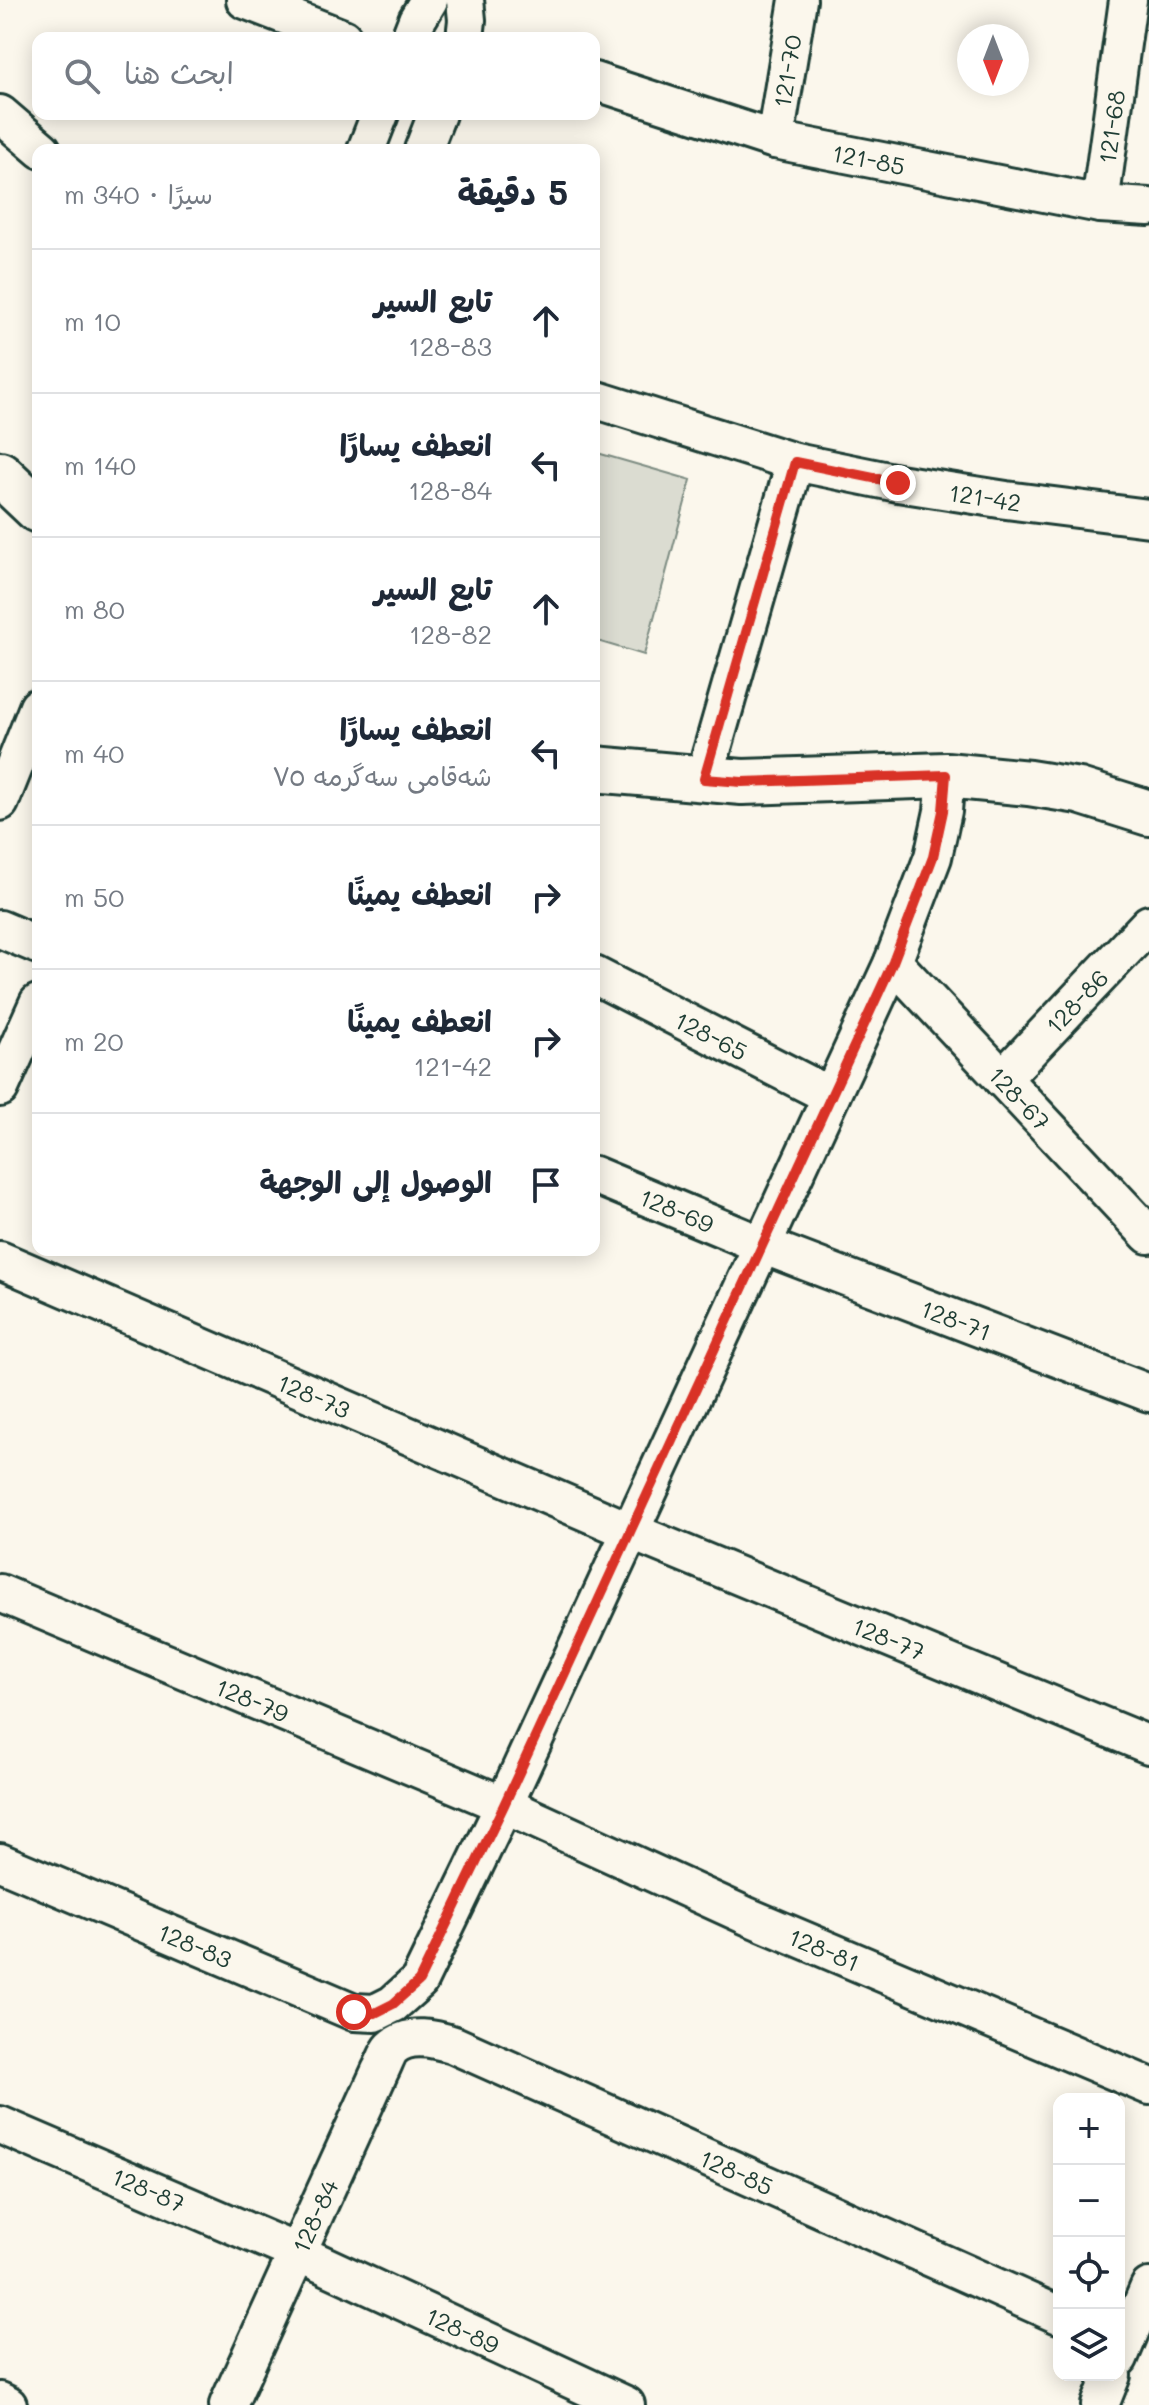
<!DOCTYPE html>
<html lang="ar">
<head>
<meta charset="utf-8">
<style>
	:root { --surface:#fff; --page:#f6f6f7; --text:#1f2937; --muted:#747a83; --line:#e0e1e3 }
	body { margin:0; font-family:Mali,"Playpen Sans Arabic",sans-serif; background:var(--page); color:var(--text); direction:rtl }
	.controls { position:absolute; right:24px; bottom:24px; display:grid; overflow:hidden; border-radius:16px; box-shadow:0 4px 20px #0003 }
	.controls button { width:72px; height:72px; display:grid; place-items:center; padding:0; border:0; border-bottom:2px solid var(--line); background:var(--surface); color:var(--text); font:40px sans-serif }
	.compass { position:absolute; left:957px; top:24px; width:72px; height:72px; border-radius:50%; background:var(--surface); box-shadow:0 4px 20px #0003; rotate:180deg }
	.stop { position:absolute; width:24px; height:24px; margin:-18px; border:6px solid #d93025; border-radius:50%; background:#fff }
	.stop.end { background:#d93025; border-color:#fff; box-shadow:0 2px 8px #0008 }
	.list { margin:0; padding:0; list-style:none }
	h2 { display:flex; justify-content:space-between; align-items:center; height:104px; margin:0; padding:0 32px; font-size:34px }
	h2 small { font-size:26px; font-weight:400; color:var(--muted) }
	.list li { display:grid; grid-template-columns:52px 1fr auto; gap:24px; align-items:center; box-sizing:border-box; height:144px; padding:0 32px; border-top:2px solid var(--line) }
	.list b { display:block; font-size:30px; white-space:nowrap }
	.list p { margin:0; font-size:26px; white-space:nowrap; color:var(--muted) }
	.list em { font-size:26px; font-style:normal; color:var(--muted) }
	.icon { flex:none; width:44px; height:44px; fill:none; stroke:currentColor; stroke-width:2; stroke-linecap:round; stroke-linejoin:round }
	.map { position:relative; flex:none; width:1149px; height:2405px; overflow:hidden; direction:ltr }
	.search { position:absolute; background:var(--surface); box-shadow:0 4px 20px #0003; left:32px; top:32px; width:568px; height:88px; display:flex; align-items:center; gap:20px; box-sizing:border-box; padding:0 28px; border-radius:16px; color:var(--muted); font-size:30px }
	.panel { position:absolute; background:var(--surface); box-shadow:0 4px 20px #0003; left:32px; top:144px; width:568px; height:1112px; border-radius:16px; direction:rtl }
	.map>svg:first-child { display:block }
	.green { fill:#dbdcd1; stroke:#7d8c82; stroke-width:2 }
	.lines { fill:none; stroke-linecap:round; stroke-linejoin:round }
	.minor-casing { stroke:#1f3d34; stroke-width:42 }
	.tertiary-casing { stroke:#1f3d34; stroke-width:50 }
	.minor { stroke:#fbf7ec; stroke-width:36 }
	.tertiary { stroke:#fbf7ec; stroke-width:44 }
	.route { stroke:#d93025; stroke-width:10 }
	.labels { text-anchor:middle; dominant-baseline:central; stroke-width:6; stroke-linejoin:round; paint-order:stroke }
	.street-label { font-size:24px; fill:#1f3d34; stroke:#fbf7ec }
</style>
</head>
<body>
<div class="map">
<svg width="1149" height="2405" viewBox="0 0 1149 2405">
	<rect width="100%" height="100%" fill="#fbf7ec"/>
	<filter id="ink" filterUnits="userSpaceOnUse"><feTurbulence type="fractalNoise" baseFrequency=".0125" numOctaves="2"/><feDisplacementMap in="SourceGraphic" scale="16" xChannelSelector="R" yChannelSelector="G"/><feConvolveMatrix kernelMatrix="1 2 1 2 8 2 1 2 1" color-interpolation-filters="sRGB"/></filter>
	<g filter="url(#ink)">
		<polygon class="green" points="594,452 691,480 644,655 594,640"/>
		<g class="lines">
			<g class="minor-casing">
				<g id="minor">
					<polyline points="245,0 343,38"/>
					<polyline points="465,0 467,20 465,38"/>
					<polyline points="410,38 417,20 429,0"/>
					<path id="s1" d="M594,81l181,59 325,64 49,3"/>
					<polyline points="0,114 42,150"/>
					<path id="s2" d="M775,140l23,-140"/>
					<polyline points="366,150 380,114"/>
					<polyline points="423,150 437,114"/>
					<path id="s3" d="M1100,204l28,-204"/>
					<path id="s4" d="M594,399l201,63 103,21 108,17 143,18"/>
					<polyline points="704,779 795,462"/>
					<polyline points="0,802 38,707"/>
					<polyline points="0,929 38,945"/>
					<path id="s5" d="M893,962l256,273"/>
					<path id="s6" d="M594,975l237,121"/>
					<path id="s7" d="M1002,1079l147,-155"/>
					<polyline points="0,1088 38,1003"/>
					<path id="s8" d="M594,1175l168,70 387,148"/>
					<path id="s9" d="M0,1260l630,271 519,214"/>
					<path id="s10" d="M0,1593l504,212 243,111 402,170"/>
					<path id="s11" d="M0,1862l354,150 21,1 18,-9 26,-23 85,-176 389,-843 40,-105 10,-46 3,-36"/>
					<path id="s12" d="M0,2125l298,128 328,152"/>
					<polyline points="1119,2358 1149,2287"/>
					<polyline points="0,2401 8,2405"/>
					<path id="s13" d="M228,2405l152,-334c4,-7 7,-18 12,-23 17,-16 44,-9 62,-3l605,270"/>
					<polyline points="1100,2405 1112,2375"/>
				</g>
			</g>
			<g class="tertiary-casing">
				<g id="tertiary">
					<polyline points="0,474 38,510"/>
					<polyline points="594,769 742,782 946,775 1029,783 1079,791 1149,813"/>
				</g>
			</g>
			<use href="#minor" class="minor"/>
			<use href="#tertiary" class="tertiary"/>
		</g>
	</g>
	<g class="lines" filter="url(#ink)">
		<polyline class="route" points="354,2012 375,2013 393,2004 419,1981 504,1805 893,962 933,857 943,811 946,775 742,782 704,779 795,462 898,483"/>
	</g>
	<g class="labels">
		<g class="street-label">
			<text stroke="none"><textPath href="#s2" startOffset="70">121-70</textPath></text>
			<text stroke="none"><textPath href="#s3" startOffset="78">121-68</textPath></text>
			<text stroke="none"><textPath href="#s1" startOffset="286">121-85</textPath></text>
			<text stroke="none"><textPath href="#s4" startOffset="404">121-42</textPath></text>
			<text stroke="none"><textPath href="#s7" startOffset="108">128-86</textPath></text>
			<text stroke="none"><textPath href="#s6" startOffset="132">128-65</textPath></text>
			<text stroke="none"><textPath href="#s5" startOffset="186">128-67</textPath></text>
			<text stroke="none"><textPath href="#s8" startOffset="90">128-69</textPath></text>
			<text stroke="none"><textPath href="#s8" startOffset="390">128-71</textPath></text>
			<text stroke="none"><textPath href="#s9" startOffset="342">128-73</textPath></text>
			<text stroke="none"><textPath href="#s9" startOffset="966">128-77</textPath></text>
			<text stroke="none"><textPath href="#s10" startOffset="274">128-79</textPath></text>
			<text stroke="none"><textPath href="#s11" startOffset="212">128-83</textPath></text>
			<text stroke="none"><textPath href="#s10" startOffset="898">128-81</textPath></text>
			<text stroke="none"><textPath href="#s13" startOffset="768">128-85</textPath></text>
			<text stroke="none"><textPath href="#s12" startOffset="162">128-87</textPath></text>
			<text stroke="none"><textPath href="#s13" startOffset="208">128-84</textPath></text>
			<text stroke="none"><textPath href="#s12" startOffset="506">128-89</textPath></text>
		</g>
	</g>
</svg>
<div class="controls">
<button>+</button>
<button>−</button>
<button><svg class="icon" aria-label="locate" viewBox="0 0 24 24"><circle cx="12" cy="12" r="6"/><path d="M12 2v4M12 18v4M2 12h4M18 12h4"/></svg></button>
<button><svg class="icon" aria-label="layers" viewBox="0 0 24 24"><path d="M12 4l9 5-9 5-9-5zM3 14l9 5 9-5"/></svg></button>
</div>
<svg class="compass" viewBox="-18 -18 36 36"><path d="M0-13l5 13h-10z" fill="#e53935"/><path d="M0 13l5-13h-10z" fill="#747a83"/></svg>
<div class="stop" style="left:354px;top:2012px"></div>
<div class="stop end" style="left:898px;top:483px"></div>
<div class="search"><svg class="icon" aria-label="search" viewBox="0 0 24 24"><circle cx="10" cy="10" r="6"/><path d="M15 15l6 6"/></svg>ابحث هنا</div>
<section class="panel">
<h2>5 دقيقة<small>سيرًا · 340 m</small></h2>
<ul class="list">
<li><svg class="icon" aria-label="ahead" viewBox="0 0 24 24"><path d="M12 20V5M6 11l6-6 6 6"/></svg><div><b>تابع السير</b><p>128-83</p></div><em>10 m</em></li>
<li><svg class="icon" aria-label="left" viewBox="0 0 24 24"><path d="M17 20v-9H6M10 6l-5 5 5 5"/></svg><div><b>انعطف يسارًا</b><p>128-84</p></div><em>140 m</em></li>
<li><svg class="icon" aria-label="ahead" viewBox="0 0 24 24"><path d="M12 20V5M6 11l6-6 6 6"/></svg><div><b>تابع السير</b><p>128-82</p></div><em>80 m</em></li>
<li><svg class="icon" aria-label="left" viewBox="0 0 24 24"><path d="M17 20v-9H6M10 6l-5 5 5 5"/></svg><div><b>انعطف يسارًا</b><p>شەقامی سەگرمە ٧٥</p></div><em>40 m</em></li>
<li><svg class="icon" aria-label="right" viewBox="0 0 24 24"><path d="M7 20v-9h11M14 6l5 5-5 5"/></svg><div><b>انعطف يمينًا</b></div><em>50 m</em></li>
<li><svg class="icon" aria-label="right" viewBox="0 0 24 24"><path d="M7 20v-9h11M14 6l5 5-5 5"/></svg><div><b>انعطف يمينًا</b><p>121-42</p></div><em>20 m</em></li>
<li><svg class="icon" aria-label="arrive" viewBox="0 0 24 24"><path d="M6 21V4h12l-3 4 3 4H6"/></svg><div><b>الوصول إلى الوجهة</b></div></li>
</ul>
</section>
</div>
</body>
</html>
